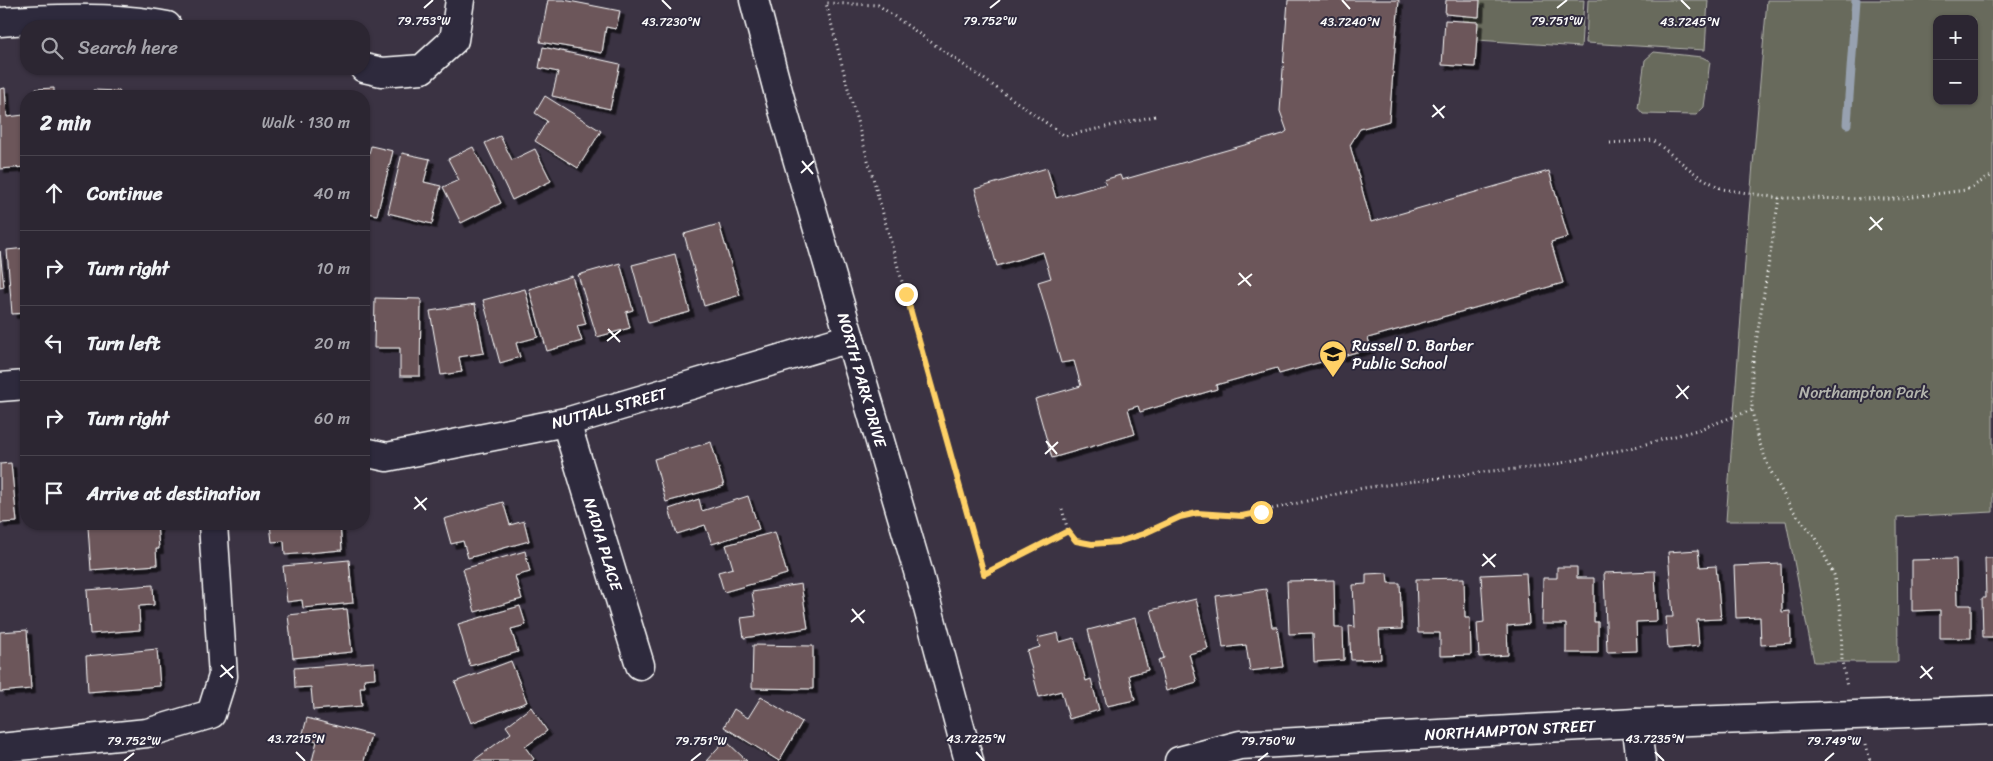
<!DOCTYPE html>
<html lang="en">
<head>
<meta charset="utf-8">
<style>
	:root { --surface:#2c2632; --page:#342e3a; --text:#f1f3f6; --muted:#a6a5ac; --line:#48434d }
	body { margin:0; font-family:Sriracha,sans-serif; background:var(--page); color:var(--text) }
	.controls { position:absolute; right:15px; top:15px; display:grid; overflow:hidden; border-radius:10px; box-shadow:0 1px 4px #0004 }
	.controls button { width:45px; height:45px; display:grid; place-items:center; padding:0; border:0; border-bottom:1px solid var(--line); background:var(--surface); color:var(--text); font:25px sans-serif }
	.stop { position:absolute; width:15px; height:15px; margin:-11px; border:4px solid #ffd166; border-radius:50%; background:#fff }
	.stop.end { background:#ffd166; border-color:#fff; box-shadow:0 1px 5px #0008 }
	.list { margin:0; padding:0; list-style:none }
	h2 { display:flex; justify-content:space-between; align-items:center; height:65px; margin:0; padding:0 20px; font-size:21px }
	h2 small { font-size:16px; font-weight:400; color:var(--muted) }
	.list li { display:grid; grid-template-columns:32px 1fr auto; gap:15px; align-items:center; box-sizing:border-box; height:75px; padding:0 20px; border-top:1px solid var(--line) }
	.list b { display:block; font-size:19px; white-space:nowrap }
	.list em { font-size:16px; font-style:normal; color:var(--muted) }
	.icon { flex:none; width:28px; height:28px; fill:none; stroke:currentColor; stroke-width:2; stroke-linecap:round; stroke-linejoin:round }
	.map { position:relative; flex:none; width:1993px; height:761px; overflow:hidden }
	.search { position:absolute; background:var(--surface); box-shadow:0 1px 4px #0004; left:20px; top:20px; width:350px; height:55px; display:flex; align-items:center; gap:12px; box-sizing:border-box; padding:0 18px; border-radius:20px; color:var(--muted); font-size:19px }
	.panel { position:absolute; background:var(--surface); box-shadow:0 1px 4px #0004; left:20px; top:90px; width:350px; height:440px; border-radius:20px }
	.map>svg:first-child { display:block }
	.green { fill:#686b5c; stroke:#b4b5ae; fill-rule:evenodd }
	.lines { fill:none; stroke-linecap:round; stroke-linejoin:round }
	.stream { stroke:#97a1b0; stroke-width:9 }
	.building { fill:#6c565a; stroke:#fff; filter:url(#shadow) }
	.street-casing { stroke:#fff; stroke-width:31 }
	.secondary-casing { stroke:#fff; stroke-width:31 }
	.path { stroke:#fff; stroke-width:3; stroke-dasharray:1 4; stroke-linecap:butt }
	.street { stroke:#2f2a3d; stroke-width:28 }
	.secondary { stroke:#2f2a3d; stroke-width:28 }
	.route { stroke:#ffd166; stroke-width:6 }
	.ticks { fill:none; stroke:#fff; stroke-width:2 }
	.labels { text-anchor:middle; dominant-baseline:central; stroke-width:4; stroke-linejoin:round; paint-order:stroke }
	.poi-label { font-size:16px; fill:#fff; stroke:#2f2a3d; text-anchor:start }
	.street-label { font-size:16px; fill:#fff; stroke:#2f2a3d }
	.park-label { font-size:16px; fill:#b4b5ae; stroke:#2f2a3d }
	.ticks-label { font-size:12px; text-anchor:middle; fill:#fff; stroke:#2f2a3d; stroke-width:4; stroke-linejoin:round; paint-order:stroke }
</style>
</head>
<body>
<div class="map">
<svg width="1993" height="761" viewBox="0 0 1993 761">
	<defs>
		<filter id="shadow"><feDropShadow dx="4.5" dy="4.5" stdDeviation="0" flood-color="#0009"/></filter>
	</defs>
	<rect width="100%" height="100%" fill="#3b3343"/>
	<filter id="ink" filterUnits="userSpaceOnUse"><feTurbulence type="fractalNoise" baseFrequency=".02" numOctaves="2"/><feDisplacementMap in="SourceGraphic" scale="10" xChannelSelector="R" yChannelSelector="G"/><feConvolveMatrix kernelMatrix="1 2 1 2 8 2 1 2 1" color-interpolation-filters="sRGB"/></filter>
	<g filter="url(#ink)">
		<g class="green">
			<polygon points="1464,0 1584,0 1581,47 1462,39"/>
			<polygon points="1588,0 1708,0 1705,50 1586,43"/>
			<path d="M1767,0h226v512l-96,5 1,145h-84l-28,-141h-60l21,-286zM1937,19h37v82h-37z"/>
			<polygon points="1654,52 1702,57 1710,61 1704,107 1696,115 1643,114 1638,108 1645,60"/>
		</g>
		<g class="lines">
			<polyline class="stream" points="1847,124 1856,0"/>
		</g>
		<g class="building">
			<polygon points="548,0 564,0 620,11 616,29 606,27 602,53 540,42"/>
			<polygon points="1288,0 1399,0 1389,121 1360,129 1350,145 1371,222 1549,171 1568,237 1551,242 1563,283 1368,338 1371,348 1279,374 1277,368 1216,385 1217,389 1140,412 1138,406 1128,409 1135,434 1052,458 1035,399 1081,386 1074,361 1061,363 1038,282 1051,278 1043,252 997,266 975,189 1047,168 1056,198 1106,184 1104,180 1120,175 1122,180 1283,134 1287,131 1280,111"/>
			<polygon points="1446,0 1480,0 1479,17 1445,14"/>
			<polygon points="1445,20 1478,22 1475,67 1442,65"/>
			<polygon points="543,47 620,64 610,109 552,96 558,72 539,68"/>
			<polygon points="5,88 7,117 24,115 26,167 0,169 0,89"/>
			<polygon points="54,88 54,96 36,96 36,89"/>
			<polygon points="93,90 120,91 120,96 93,96"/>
			<polygon points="545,96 601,131 578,168 535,141 547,121 535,113"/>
			<polygon points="500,136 512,160 535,149 551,181 512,200 485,143"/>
			<polygon points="371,146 393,151 377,215 364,212 364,160 367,161"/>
			<polygon points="473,147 501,203 461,223 443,187 459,180 448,159"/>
			<polygon points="402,153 430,159 424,182 441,186 432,224 388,213"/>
			<polygon points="719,224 740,295 704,306 684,234"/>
			<polygon points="26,248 26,313 12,314 7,250"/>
			<polygon points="0,251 4,287 0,288"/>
			<polygon points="675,254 690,312 648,323 632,265"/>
			<polygon points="620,263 633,310 626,312 630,328 597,337 578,275"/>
			<polygon points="572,276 586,324 577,326 582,341 547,351 529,289"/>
			<polygon points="525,289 538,337 516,343 520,357 500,363 483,300"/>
			<polygon points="375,298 421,299 420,376 400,376 400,348 374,348"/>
			<polygon points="475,304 484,353 459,357 462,372 441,375 430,311"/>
			<polygon points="711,442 724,486 666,502 654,459"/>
			<polygon points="11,463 17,522 0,523 0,464"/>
			<polygon points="748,496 759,529 712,544 705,525 677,534 669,509 699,499 702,511"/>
			<polygon points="503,502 510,525 524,521 529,541 468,558 463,541 451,544 444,519"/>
			<polygon points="121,524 157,524 159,549 156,549 157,565 91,570 88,527"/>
			<polygon points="270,524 340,524 342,550 285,555 284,541 272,542"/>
			<polygon points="775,532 787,574 724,592 718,572 733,568 726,545"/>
			<polygon points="1698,550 1700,567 1716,566 1721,619 1697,620 1699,646 1668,649 1666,617 1673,617 1668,552"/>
			<polygon points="525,551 530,572 515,576 522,599 475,612 463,569"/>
			<polygon points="1985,558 1993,558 1993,637 1983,637 1982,598 1986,598"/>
			<polygon points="1956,559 1957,605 1971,605 1971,638 1940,638 1940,610 1912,611 1912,560"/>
			<polygon points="349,560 353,603 303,608 302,600 287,602 283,566"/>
			<polygon points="1781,564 1782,612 1790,611 1791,643 1761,645 1760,617 1736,618 1734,566"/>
			<polygon points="1557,567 1577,567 1577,578 1594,578 1594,622 1598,622 1598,653 1566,653 1566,624 1542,624 1543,578 1557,578"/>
			<polygon points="1655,571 1657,621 1636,622 1637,651 1607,652 1604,573"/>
			<polygon points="1387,573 1388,583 1400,583 1402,629 1379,630 1381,659 1351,660 1349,626 1355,627 1353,585 1366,584 1366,574"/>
			<polygon points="1526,573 1529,624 1507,626 1508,655 1479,657 1477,623 1484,622 1481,575"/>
			<polygon points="1464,578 1465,618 1470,618 1471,655 1440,656 1440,633 1418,633 1416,579"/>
			<polygon points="1334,580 1335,628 1343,628 1344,660 1314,662 1313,633 1289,634 1287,581"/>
			<polygon points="801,584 808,628 744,638 741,618 756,616 752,592"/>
			<polygon points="153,585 154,605 139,606 140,630 90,634 87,590"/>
			<polygon points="1266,589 1272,627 1277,627 1283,667 1250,671 1246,645 1223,648 1216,596"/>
			<polygon points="1196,599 1208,649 1189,654 1197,682 1166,691 1158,660 1164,658 1151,610"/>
			<polygon points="520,606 526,625 511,629 518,652 470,666 458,624"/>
			<polygon points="347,609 352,652 293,658 288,615"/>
			<polygon points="1135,618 1148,670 1129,675 1135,700 1107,706 1088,630"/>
			<polygon points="27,630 31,689 0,692 0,632"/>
			<polygon points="1058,633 1060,642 1074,638 1086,681 1091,679 1099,710 1069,719 1061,691 1039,697 1027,651 1040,647 1037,638"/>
			<polygon points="753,645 813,646 813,689 752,688"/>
			<polygon points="157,649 160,686 88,692 86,656"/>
			<polygon points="511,661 527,702 471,723 455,682"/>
			<polygon points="374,662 375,678 364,679 365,687 360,687 362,706 313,710 311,687 295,688 294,668"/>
			<polygon points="761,697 802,722 779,761 724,727 734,709 748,718"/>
			<polygon points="531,707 547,731 525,747 534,759 532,761 473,761 511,733 506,726"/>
			<polygon points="307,718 371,735 364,761 312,761 317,741 302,737"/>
			<polygon points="725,740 747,761 706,761"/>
		</g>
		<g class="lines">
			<g class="street-casing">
				<g id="street">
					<path d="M0,22c52,-4 116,-6 167,4"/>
					<polyline points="364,68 382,72 422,69 454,40 460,0"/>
					<polyline points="0,387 26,385"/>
					<polyline points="566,422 640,665"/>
					<polyline points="364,452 387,457 566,422 850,338"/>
					<polyline points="1636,723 1641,761"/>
					<polyline points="0,748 147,733 211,714 223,676 213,524"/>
					<polyline points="1179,761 1240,745 1636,723 1993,710"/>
				</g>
			</g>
			<g class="secondary-casing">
				<polyline id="secondary" points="754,0 783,110 918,571 969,761"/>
			</g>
			<g class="path">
				<polyline points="1155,116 1065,136 878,5 826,3 850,96 984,574 1068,531 1076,541 1092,544 1118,542 1143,534 1180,517 1197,513 1242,516 1363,488 1491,471 1543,467 1635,447 1697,430 1752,410"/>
				<polyline points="1610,143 1653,140 1697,175 1722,189 1779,198 1897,199 1966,190 1993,175"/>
				<polyline points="1779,198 1752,368 1752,410 1757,436 1769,468 1791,508 1816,538 1834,575 1841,614 1842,661 1847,687"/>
				<polyline points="1062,509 1068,531"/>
				<polyline points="1866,744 1870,761"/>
			</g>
			<use href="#street" class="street"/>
			<use href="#secondary" class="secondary"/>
		</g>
	</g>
	<g class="lines" filter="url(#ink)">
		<polyline class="route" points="906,294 984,574 1068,531 1076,541 1092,544 1118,542 1143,534 1180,517 1197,513 1242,516 1261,512"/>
	</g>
	<path class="ticks" d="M662,0l9,9M1342,0l8,9M1681,0l9,9M424,8l9,-8M990,8l10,-8M1557,8l10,-8M1433,105l11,13M1432,117l13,-11M802,161l11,13M801,173l13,-12M1870,217l12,13M1869,230l14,-12M1239,273l12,13M1238,285l14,-11M608,329l12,13M607,341l14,-11M1677,385l11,14M1676,398l13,-12M1046,441l11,13M1045,454l13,-12M415,497l11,13M414,509l13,-11M1483,554l12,13M1482,566l14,-12M852,609l12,14M851,622l14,-12M221,665l12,13M1921,666l11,13M220,677l14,-11M1920,678l13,-11M296,752l9,9M976,752l8,9M1655,752l9,9M124,761l10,-8M691,761l10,-8M1258,761l10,-8M1825,761l9,-8"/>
	<defs>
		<g id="school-pin" transform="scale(1.4375)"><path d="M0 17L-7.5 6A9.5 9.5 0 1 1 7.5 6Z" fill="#ffd166" stroke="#2f2a3d"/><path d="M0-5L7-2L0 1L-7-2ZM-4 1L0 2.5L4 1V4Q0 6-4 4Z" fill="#111"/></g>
	</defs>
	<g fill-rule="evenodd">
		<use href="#school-pin" x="1333" y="354"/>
	</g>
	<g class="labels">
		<g class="poi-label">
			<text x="1352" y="345">Russell D. Barber<tspan x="1352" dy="18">Public School</tspan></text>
		</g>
		<g class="street-label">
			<text transform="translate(862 380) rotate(74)">NORTH PARK DRIVE</text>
			<text transform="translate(609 408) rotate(-15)">NUTTALL STREET</text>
			<text transform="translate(603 544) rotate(73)">NADIA PLACE</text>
			<text transform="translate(1510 730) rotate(-3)">NORTHAMPTON STREET</text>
		</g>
		<g class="park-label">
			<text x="1864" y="392">Northampton Park</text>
		</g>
	</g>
	<g class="ticks-label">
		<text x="424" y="25">79.753°W</text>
		<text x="990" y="25">79.752°W</text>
		<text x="1557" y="25">79.751°W</text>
		<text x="671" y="26">43.7230°N</text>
		<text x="1350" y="26">43.7240°N</text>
		<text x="1690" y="26">43.7245°N</text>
		<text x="296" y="743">43.7215°N</text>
		<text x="976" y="743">43.7225°N</text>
		<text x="1655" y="743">43.7235°N</text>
		<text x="134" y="745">79.752°W</text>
		<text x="701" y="745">79.751°W</text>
		<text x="1268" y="745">79.750°W</text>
		<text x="1834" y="745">79.749°W</text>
	</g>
</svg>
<div class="controls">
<button>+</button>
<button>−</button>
</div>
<div class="stop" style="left:1261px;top:512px"></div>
<div class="stop end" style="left:906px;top:294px"></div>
<div class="search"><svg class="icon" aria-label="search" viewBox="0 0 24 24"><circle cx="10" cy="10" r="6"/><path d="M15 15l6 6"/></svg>Search here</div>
<section class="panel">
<h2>2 min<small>Walk · 130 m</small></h2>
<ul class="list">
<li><svg class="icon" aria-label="ahead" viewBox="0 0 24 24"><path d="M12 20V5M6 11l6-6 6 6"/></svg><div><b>Continue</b></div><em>40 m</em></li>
<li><svg class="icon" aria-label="right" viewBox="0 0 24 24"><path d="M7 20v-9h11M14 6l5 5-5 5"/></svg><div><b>Turn right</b></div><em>10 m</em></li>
<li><svg class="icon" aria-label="left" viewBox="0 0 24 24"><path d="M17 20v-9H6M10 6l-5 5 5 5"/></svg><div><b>Turn left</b></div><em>20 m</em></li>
<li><svg class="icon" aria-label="right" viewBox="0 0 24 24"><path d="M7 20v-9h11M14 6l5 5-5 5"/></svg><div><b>Turn right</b></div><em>60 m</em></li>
<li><svg class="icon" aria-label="arrive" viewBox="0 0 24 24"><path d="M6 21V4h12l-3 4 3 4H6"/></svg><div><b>Arrive at destination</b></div></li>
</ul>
</section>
</div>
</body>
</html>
